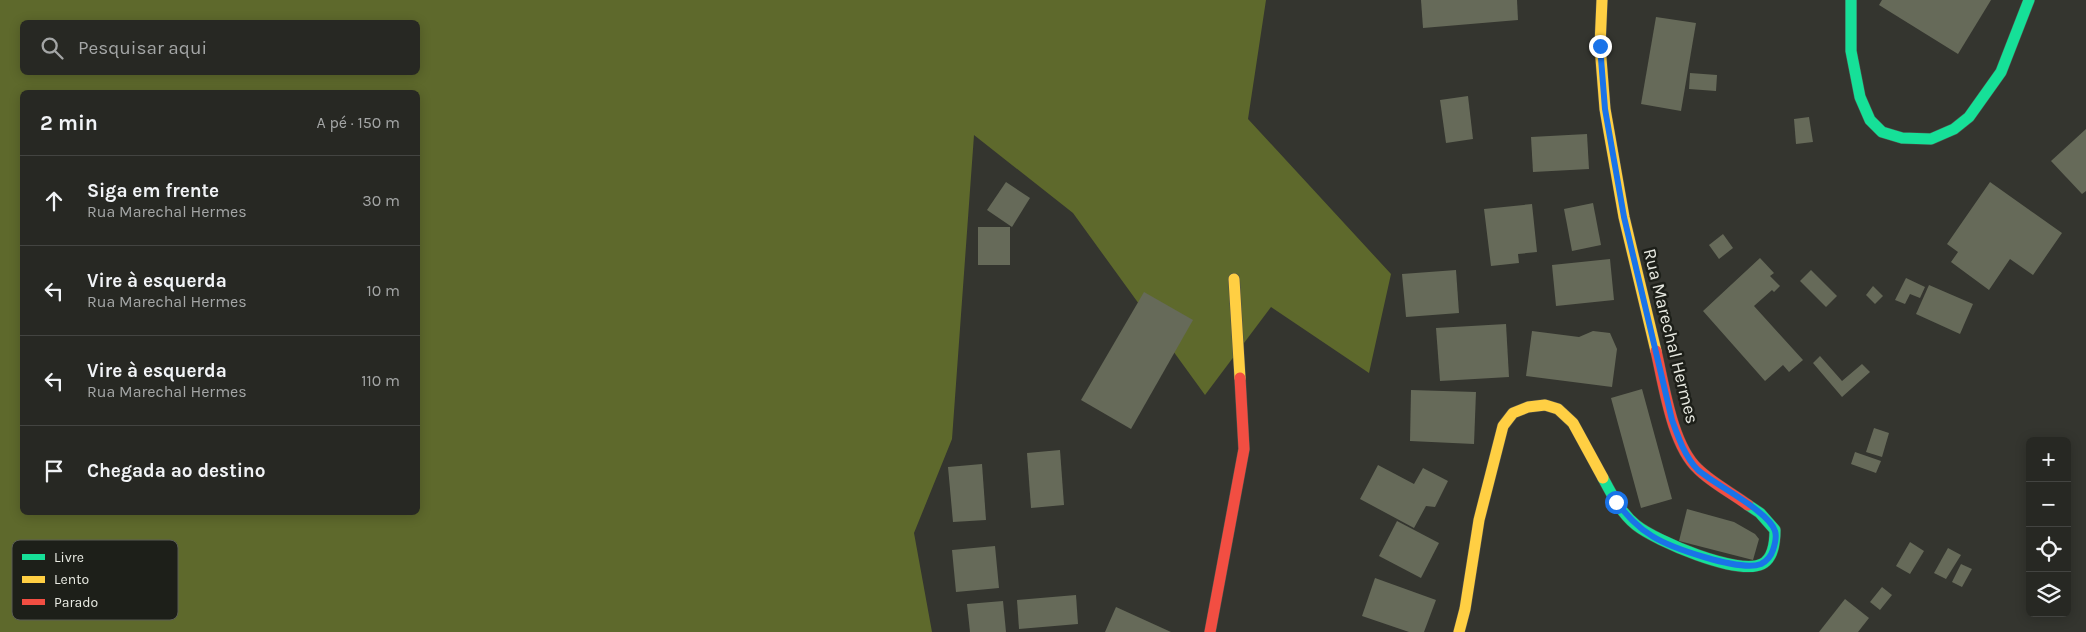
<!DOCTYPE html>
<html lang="pt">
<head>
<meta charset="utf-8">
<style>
	:root { --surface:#272823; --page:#2f302b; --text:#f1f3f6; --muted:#a4a6a6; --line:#434441 }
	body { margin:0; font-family:Karla,sans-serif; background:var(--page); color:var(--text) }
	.controls { position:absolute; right:15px; bottom:15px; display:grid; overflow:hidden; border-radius:8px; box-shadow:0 2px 12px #0003 }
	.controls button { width:45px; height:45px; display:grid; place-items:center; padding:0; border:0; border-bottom:1px solid var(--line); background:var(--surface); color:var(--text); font:25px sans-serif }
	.stop { position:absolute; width:15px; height:15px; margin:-11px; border:4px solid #1a73e8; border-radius:50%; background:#fff }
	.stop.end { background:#1a73e8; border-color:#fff; box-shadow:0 1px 5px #0008 }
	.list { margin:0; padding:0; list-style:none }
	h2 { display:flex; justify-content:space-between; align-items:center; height:65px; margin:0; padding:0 20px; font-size:21px }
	h2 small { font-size:16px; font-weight:400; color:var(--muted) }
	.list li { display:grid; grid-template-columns:32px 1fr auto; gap:15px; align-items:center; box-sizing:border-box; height:90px; padding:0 20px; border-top:1px solid var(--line) }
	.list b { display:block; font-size:19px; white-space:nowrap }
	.list p { margin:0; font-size:16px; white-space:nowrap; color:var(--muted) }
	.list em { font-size:16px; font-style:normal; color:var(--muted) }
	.icon { flex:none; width:28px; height:28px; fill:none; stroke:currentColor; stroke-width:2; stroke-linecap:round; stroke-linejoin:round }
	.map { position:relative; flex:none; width:2086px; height:632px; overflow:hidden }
	.search { position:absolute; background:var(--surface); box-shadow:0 2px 12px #0003; left:20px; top:20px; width:400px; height:55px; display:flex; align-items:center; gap:12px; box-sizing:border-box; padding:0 18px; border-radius:8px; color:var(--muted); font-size:19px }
	.panel { position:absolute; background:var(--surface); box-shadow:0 2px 12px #0003; left:20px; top:90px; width:400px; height:425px; border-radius:8px }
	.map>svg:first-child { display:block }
	.forest { fill:#5e692c; fill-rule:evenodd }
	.building { fill:#666a59 }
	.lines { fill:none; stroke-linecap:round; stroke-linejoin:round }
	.fast-casing { stroke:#51524c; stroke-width:12 }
	.slow-casing { stroke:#51524c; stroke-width:12 }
	.jam-casing { stroke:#51524c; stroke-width:12 }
	.fast { stroke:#16e098; stroke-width:11 }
	.slow { stroke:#ffcf43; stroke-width:11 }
	.jam { stroke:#f24e42; stroke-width:11 }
	.route { stroke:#1a73e8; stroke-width:6 }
	.labels { text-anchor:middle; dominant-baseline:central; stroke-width:5; stroke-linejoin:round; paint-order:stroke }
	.street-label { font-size:18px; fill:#e8eae2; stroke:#1d1f19 }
	.key { fill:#1d1f19; stroke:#5a5c55; stroke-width:1 }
	.key-label { font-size:14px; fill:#e8eae2 }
</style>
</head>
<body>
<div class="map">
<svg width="2086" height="632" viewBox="0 0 2086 632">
	<rect width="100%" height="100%" fill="#34352f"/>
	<path class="forest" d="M0,0h1266l-18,119 143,155 -22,99 -98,-66 -66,88 -132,-182 -99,-78 -22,304 -38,94 18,99h-932zM22,22h396v50h-396zM22,92h396v420h-396z"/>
	<g class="building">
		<polygon points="1421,0 1517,0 1518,20 1423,28"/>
		<polygon points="1882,0 1991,0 1958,54 1879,5"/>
		<polygon points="1656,17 1696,23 1681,111 1641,104"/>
		<polygon points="1690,73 1717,75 1716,91 1689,89"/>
		<polygon points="1468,96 1473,139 1446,143 1440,100"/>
		<polygon points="1809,117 1813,142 1796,144 1794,119"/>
		<polygon points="2086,129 2086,191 2082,194 2051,161"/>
		<polygon points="1587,134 1589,169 1533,172 1531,137"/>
		<polygon points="1006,182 1030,198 1012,227 987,210"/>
		<polygon points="1990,182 2062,233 2033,275 2010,259 1989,290 1951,262 1958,252 1947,244"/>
		<polygon points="1593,203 1601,245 1572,251 1564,209"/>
		<polygon points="1532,204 1537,252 1518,254 1519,263 1491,266 1484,209"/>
		<rect x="978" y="227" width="32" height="38"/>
		<polygon points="1723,234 1733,248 1719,259 1709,245"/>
		<polygon points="1760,258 1774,273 1770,276 1780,286 1774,292 1772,290 1754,306 1803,360 1789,372 1783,365 1765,381 1703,311"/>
		<polygon points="1610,259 1614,300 1556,306 1552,265"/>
		<polygon points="1456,270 1459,313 1406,317 1402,274"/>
		<polygon points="1811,270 1837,296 1826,307 1800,281"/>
		<polygon points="1906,278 1925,287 1920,298 1910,294 1905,304 1895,300"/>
		<polygon points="1929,285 1973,304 1960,334 1916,314"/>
		<polygon points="1873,286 1883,296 1875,304 1866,295"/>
		<polygon points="1144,292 1193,320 1131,429 1081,400"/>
		<polygon points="1506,324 1509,377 1440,381 1436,328"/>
		<polygon points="1532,331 1579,337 1593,331 1610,333 1617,349 1612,387 1526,376"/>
		<polygon points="1820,356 1842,381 1862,364 1870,372 1842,397 1813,363"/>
		<polygon points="1642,389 1672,499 1641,508 1611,398"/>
		<polygon points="1411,390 1476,392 1474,444 1410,441"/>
		<polygon points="1874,428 1889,433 1882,457 1866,452"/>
		<polygon points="1060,450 1064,505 1031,508 1027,453"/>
		<polygon points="1855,452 1881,461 1876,473 1851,464"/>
		<polygon points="982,464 986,520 953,522 948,467"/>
		<polygon points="1378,465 1414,484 1423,468 1448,481 1435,507 1426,506 1414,528 1360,499"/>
		<polygon points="1687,509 1734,522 1755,534 1759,539 1753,560 1679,541"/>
		<polygon points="1397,521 1439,543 1421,578 1379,556"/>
		<polygon points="1910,542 1924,551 1910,574 1896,566"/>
		<polygon points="995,546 999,588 956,592 952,550"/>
		<polygon points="1948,548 1961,555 1946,579 1934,573"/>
		<polygon points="1961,564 1972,569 1962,587 1952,582"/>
		<polygon points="1375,578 1436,600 1424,632 1409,632 1362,616"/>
		<polygon points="1882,587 1892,595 1880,610 1870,602"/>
		<polygon points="1076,595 1078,624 1019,629 1017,600"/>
		<polygon points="1845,599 1869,618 1858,632 1819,632"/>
		<polygon points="1003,601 1006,632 970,632 967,604"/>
		<polygon points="1116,607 1171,632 1105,632"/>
	</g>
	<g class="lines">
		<g class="fast-casing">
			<g id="fast">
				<polyline points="1851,0 1851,51 1860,97 1870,120 1882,132 1902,138 1931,139 1954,129 1969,117 2001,72 2029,0"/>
				<path d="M1603,478c9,17 18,35 33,47 20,16 102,51 126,39 12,-6 13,-23 13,-34l-15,-17 -12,-8"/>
			</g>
		</g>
		<g class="slow-casing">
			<g id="slow">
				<polyline points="1602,0 1600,46 1605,109 1624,217 1656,351"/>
				<polyline points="1234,279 1240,378"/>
				<polyline points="1459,632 1465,609 1479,520 1503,426 1513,413 1528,407 1545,405 1558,409 1573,423 1603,478"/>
			</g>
		</g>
		<g class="jam-casing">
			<g id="jam">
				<path d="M1656,351c8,34 16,94 42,118 14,14 34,24 50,36"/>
				<polyline points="1210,632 1244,449 1240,378"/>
			</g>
		</g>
		<use href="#fast" class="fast"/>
		<use href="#slow" class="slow"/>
		<use href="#jam" class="jam"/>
	</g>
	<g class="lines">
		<path class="route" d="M1600,46l5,63 19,108 48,203c6,17 13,37 26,50 17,15 71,41 77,61 2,6 0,13 -2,19 -2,6 -6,11 -12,14 -21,8 -90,-16 -109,-28 -15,-9 -25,-21 -36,-34"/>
	</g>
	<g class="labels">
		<g class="street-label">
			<text transform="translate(1671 336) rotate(76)">Rua Marechal Hermes</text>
		</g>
	</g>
	<rect x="12" y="540" width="166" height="80" rx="8" class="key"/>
	<rect x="22" y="554" width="23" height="6" fill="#16e098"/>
	<rect x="22" y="576" width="23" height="7" fill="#ffcf43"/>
	<rect x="22" y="599" width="23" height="6" fill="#f24e42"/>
	<g class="key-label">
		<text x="54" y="562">Livre</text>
		<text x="54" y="584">Lento</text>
		<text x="54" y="607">Parado</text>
	</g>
</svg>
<div class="controls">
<button>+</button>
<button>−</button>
<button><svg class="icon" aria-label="locate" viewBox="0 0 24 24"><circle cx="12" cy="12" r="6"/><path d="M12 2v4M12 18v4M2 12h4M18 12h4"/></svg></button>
<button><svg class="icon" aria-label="layers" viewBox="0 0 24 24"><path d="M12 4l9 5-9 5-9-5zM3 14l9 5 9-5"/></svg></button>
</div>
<div class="stop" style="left:1616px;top:502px"></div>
<div class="stop end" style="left:1600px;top:46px"></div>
<div class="search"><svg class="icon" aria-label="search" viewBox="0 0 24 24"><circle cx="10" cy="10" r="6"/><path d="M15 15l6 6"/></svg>Pesquisar aqui</div>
<section class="panel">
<h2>2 min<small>A pé · 150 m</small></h2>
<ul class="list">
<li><svg class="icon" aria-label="ahead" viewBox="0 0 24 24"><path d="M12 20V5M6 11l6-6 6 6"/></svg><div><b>Siga em frente</b><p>Rua Marechal Hermes</p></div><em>30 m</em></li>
<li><svg class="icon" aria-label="left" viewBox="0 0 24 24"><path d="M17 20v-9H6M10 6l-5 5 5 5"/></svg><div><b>Vire à esquerda</b><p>Rua Marechal Hermes</p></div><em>10 m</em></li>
<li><svg class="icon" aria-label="left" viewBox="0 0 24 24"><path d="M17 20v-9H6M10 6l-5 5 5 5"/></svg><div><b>Vire à esquerda</b><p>Rua Marechal Hermes</p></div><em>110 m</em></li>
<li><svg class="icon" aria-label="arrive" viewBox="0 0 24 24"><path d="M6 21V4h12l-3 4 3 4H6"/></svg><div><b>Chegada ao destino</b></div></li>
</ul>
</section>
</div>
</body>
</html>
